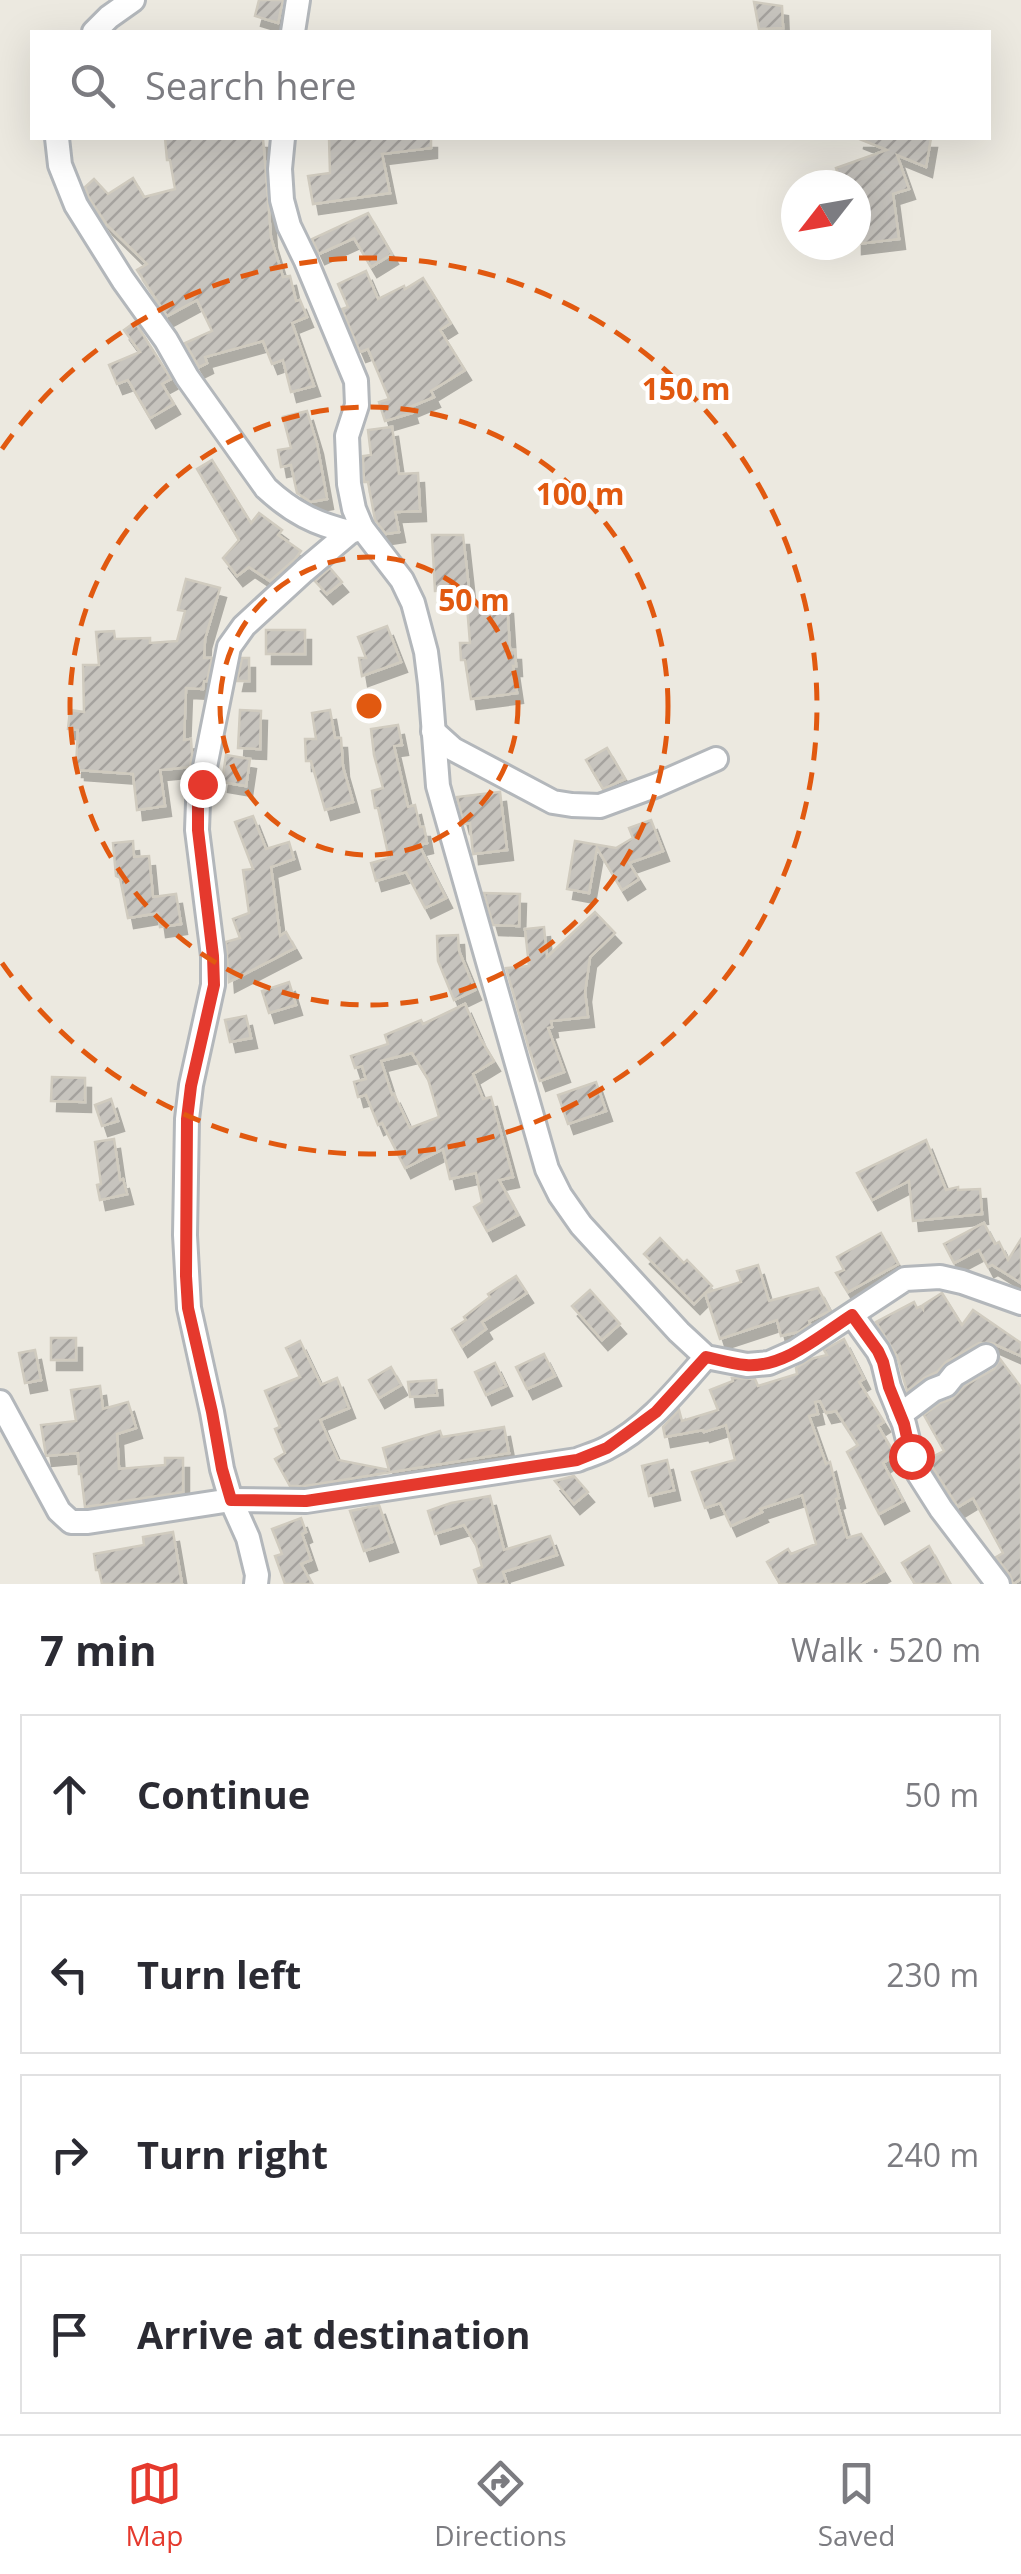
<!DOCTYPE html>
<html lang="en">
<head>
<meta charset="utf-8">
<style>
	:root { --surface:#fff; --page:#f7f7f7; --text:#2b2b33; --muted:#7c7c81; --line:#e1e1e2; --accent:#e5392d }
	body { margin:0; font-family:"Open Sans",sans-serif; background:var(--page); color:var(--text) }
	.compass { position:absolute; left:781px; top:170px; width:90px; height:90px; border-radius:50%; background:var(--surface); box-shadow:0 10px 40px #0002; rotate:239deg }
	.stop { position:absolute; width:30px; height:30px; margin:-22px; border:8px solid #e5392d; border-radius:50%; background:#fff }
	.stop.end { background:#e5392d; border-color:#fff; box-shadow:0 2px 10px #0008 }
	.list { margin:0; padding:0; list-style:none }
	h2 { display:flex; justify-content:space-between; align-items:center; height:130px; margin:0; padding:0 40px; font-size:42px }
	h2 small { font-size:32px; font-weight:400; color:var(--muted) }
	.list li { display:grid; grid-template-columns:65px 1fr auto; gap:30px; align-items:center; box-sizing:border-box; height:160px; margin:0 20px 20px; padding:0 20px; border:2px solid var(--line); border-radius:0px }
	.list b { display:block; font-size:38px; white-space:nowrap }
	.list em { font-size:32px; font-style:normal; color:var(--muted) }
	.icon { flex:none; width:55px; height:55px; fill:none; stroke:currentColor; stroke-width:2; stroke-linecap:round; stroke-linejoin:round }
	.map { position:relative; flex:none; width:1021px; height:1584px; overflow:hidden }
	.search { position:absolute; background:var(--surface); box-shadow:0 10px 40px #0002; left:30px; right:30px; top:30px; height:110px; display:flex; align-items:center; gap:25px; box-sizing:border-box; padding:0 35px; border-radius:0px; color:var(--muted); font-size:38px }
	.sheet { height:850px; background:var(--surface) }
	nav { display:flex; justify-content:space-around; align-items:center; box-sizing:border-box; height:140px; border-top:2px solid var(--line); background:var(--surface); font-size:28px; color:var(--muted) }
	nav a { display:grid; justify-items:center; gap:5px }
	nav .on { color:var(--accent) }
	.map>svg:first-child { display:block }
	.building { fill:url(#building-hatch); stroke:#d0cbbf; stroke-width:2.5; fill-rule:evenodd; filter:url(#shadow) }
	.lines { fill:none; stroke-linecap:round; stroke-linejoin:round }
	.minor-casing { stroke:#b3b7bb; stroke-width:28 }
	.minor { stroke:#fff; stroke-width:22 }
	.route { stroke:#e5392d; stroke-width:12 }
	.ring { fill:none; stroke:#e15910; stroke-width:5; stroke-dasharray:18 12 }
	.centre { fill:#e15910; stroke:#fff; stroke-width:5 }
	.ring-label { font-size:30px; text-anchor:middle; font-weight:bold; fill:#e15910; stroke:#fff; stroke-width:8; stroke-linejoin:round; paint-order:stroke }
</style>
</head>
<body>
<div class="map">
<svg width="1021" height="1584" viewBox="0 0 1021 1584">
	<defs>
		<pattern id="building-hatch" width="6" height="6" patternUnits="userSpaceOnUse" patternTransform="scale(2.5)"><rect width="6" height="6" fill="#c7c4be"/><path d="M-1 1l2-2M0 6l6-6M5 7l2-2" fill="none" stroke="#a5a29e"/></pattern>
		<filter id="shadow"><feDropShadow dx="6" dy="10" stdDeviation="0" flood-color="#0004"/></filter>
	</defs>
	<rect width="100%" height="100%" fill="#ece9e0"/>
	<g class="building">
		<polygon points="259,0 283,0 278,23 255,16"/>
		<polygon points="754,2 782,6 783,28 759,29"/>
		<polygon points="165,138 263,138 271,238 283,277 290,276 296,301 300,300 307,317 292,323 314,386 291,392 283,360 272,364 263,341 205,357 207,363 199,367 185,343 212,331 198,302 197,300 167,316 137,270 147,264 107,225 89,198 85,187 94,179 108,194 133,178 144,197 175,189 170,160 167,160"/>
		<polygon points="329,138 431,138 431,148 382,154 390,193 313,204 308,176 330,173"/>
		<polygon points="857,138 931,138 926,167 897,155 909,189 893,194 899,239 856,244 856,185 842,185 836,168 887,150"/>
		<polygon points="368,213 392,254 371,267 354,238 319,254 312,239"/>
		<polygon points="366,271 378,299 404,286 405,289 423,278 451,323 440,330 465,370 431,391 434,397 410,407 412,413 385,421 379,402 389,399 368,349 360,352 342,309 348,307 338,284"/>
		<polygon points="135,322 171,379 162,384 174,404 150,418 128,380 117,384 109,365 140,352 124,330"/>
		<polygon points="307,411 317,444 327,499 311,502 297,493 291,465 281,467 278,450 291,448 283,417"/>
		<polygon points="392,427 399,474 418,473 420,511 395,512 399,532 386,534 375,520 368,482 364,482 363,456 371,455 368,430"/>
		<polygon points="212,460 251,523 259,513 282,530 278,535 301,551 295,559 270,581 249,567 237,576 223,558 239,540 197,469"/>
		<polygon points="432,535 463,535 469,589 435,591"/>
		<polygon points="330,568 342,582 327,594 315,581"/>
		<polygon points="186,579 220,588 205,639 204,658 212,658 207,681 204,681 203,689 186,688 184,740 191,739 192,755 190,767 160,770 165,806 137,810 133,774 79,770 79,767 76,767 78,730 68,729 70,710 84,712 83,665 99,665 96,632 114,631 115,639 150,638 150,643 177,641 185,611 178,610"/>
		<polygon points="507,604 510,650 515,650 516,666 513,666 517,693 471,699 465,660 461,660 460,643 470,643 467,606"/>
		<polygon points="387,626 401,662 362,676 359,658 366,658 358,637"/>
		<rect x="266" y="630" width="39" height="24"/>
		<polygon points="242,658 249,658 249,681 237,681"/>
		<polygon points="240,710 261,711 260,749 238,748"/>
		<polygon points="330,710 335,738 341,738 343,767 353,802 325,810 311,761 306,761 305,739 316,739 312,713"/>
		<polygon points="398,725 402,745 394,746 408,807 415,805 420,827 424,827 427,843 419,845 446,898 425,908 406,872 376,881 371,863 389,858 378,808 375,808 372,791 383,788 374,755 371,729"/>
		<polygon points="607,748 625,779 603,789 586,760"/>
		<polygon points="226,755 250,759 246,786 222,782"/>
		<polygon points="500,792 507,850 473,854 470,823 464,824 457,797"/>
		<polygon points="253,816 266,849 289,842 294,859 271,867 280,936 286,932 295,948 229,982 226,942 240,938 233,919 249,913 243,870 253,869 235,822"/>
		<polygon points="651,820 663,851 629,863 639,879 622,890 597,848 589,893 567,889 575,841 616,848 633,838 629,828"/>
		<polygon points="133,841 134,857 149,856 153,897 176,894 181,924 160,927 158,913 128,918 120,878 116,876 113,843"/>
		<polygon points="484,893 520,894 519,926 493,925"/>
		<polygon points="595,912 615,933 590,957 585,992 588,1017 551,1021 552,1027 548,1028 564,1072 540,1081 529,1049 506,968 529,966 525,929 544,927 547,957"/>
		<polygon points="458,935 459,951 475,990 454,1000 438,961 437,936"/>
		<polygon points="289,982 296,1005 269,1013 262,991"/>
		<path d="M465,1004l15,34 14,23 -21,13 10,25 8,-2 22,80 -14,3 19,35 -31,16 -13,-24 8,-5 -6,-29 -26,6 -7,-30 -38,19 -23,-45 -4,2 -12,-30 -8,2 -4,-15 12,-3 -4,-13 -7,2 -4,-12 37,-12 -3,-9 36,-15 2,4zM412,1053l16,26 11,38 -29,11 -16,-34 -2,1 -11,-34z"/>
		<polygon points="246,1016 251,1038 230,1042 225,1020"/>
		<polygon points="52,1077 85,1078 85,1102 51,1101"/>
		<polygon points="596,1082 606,1111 568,1124 558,1095"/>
		<polygon points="111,1099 118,1121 102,1126 95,1105"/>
		<polygon points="114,1139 120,1180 123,1179 127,1194 100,1200 97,1185 101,1184 95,1142"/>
		<polygon points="926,1140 946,1190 958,1187 958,1190 980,1189 982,1214 913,1221 909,1181 872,1200 857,1173"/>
		<polygon points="984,1223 995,1244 999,1242 1008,1260 1021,1239 1021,1283 992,1265 988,1267 979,1250 954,1263 944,1244"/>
		<polygon points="881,1233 898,1264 848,1292 836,1273 844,1270 837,1257"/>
		<polygon points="660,1238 684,1263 687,1260 712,1286 694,1304 644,1254"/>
		<polygon points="758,1265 769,1301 818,1288 830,1311 809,1321 810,1324 798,1332 781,1336 777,1320 720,1339 705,1293 741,1282 737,1271"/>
		<polygon points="516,1276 527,1293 482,1322 486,1329 462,1347 452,1329 466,1320 464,1317 490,1297 488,1294"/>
		<polygon points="590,1290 620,1324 602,1340 572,1306"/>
		<polygon points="942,1293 962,1325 973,1310 1021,1343 1021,1356 992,1343 979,1343 946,1362 937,1372 924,1378 907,1391 897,1356 876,1322 914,1302 917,1308 921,1306 923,1309 923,1305"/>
		<rect x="51" y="1338" width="25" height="22"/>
		<polygon points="844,1339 864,1379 859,1382 884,1422 878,1426 895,1455 883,1463 903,1501 879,1514 847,1452 858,1445 836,1411 826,1413 820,1401 815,1402 818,1414 809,1416 826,1464 830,1462 839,1498 836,1499 847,1538 861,1534 884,1571 862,1584 780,1584 767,1562 788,1549 791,1554 816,1544 802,1495 760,1509 762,1512 731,1526 720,1503 705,1508 692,1472 735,1460 726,1425 704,1432 703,1430 665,1437 663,1427 679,1410 682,1421 718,1410 710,1390 733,1381 732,1378 755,1379 758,1386 797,1374 796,1368 811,1359 827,1355 824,1350"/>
		<polygon points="300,1341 321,1385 337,1378 349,1408 320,1420 338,1460 389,1470 383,1448 440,1431 442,1437 504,1427 509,1453 305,1486 290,1486 275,1459 285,1453 275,1429 280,1427 265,1391 300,1377 286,1348"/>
		<polygon points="35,1350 41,1380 25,1383 19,1353"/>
		<polygon points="544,1354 555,1376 527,1389 516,1367"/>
		<polygon points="1000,1359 1021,1387 1021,1579 1013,1584 1010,1575 996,1557 1003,1553 973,1498 958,1507 929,1462 928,1459 944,1451 924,1415 940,1403 952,1399 964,1386 994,1369"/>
		<polygon points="495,1363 506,1386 486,1395 475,1372"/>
		<polygon points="391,1367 401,1385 379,1398 369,1380"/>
		<polygon points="436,1380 437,1395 410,1397 408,1382"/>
		<polygon points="100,1386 103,1409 128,1402 136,1428 117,1434 119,1469 165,1465 165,1458 183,1458 183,1492 85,1507 81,1474 79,1474 78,1453 46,1456 41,1425 76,1421 71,1390"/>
		<polygon points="667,1460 674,1490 649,1496 642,1466"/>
		<polygon points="574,1476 588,1492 574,1504 555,1481"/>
		<polygon points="490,1496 504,1550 550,1536 557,1555 503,1572 507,1584 479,1584 474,1570 482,1567 476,1545 464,1525 435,1534 428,1511 451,1503"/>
		<polygon points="379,1505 392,1542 364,1551 350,1511"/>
		<polygon points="301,1518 306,1532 302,1534 311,1560 301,1564 312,1584 285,1584 275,1556 282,1554 272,1529"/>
		<polygon points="173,1532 182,1584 102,1584 99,1570 96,1570 94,1554 144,1545 143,1537"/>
		<polygon points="929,1546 950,1584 915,1584 902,1563"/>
	</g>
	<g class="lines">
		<g class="minor-casing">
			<g id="minor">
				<polyline points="94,32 109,17 133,0"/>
				<polyline points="293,32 298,0"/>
				<path d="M57,138l3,27 16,40 47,75 43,60 21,37 79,111c26,24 49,36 84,44"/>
				<polyline points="283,138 280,169 282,200 289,226 306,261 356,381 357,405 347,436 349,484 354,509 362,528 402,580 413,603 426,652 430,684 438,786 547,1169 560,1195 581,1225 679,1332 706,1357 747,1365 769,1363 796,1351 905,1279 940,1277 962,1282 1021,1303"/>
				<polyline points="433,731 453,749 553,802 572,805 600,806 657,785 716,759"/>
				<polyline points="852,1315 878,1351 883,1362 889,1387 904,1424 915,1468 941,1509 998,1584"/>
				<path d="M0,1402l59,109 12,11h17l143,-22 75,1 271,-41c10,-4 21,-7 30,-12 40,-20 70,-58 99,-91"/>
				<polyline points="900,1415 933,1390 946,1385 954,1375 986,1356"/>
				<polyline points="256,1584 257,1575 248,1538 231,1500 222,1469 212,1412 189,1308 185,1235 187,1119 191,1085 213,985 213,956 197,830 198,802 229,647 244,626 304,571 350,532 362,528"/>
			</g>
		</g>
		<use href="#minor" class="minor"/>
	</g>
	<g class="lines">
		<path class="route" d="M202,784l-4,18v28l15,126 1,29 -23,101 -4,33 -1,157 2,32 24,104 10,57 9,31 75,1 271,-41 30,-12 49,-36 50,-55c13,3 27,7 40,8 38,3 75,-30 106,-50l26,36 5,11 6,25 15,37 7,32"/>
	</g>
	<g class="ring">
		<circle cx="369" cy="706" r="149"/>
		<circle cx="369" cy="706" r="299"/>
		<path d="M2 449A448 448 0 1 1 2 963"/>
	</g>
	<circle cx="369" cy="706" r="15" class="centre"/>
	<g class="ring-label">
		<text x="686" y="400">150 m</text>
		<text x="580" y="505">100 m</text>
		<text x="474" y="611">50 m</text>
	</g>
</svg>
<svg class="compass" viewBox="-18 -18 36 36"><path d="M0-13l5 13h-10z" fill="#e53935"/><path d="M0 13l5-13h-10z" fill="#7c7c81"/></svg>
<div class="stop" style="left:911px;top:1456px"></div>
<div class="stop end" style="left:202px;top:784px"></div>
<div class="search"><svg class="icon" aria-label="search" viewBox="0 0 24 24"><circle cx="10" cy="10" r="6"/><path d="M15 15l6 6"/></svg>Search here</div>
</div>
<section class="sheet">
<h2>7 min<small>Walk · 520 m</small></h2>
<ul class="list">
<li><svg class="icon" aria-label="ahead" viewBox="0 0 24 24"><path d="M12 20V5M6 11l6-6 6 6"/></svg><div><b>Continue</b></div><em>50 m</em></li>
<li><svg class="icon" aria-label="left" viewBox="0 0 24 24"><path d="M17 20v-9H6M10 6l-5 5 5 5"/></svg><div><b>Turn left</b></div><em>230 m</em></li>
<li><svg class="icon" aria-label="right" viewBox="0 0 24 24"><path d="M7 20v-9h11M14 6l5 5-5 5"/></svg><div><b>Turn right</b></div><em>240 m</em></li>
<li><svg class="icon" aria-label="arrive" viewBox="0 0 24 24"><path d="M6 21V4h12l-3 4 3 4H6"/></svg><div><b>Arrive at destination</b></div></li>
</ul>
</section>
<nav>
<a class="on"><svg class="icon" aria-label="map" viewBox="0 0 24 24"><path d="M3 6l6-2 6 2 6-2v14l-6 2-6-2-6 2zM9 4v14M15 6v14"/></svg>Map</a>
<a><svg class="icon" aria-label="directions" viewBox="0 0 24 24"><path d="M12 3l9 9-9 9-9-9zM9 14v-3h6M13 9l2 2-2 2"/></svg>Directions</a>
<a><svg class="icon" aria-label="saved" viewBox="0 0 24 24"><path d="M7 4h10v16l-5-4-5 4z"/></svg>Saved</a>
</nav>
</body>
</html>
